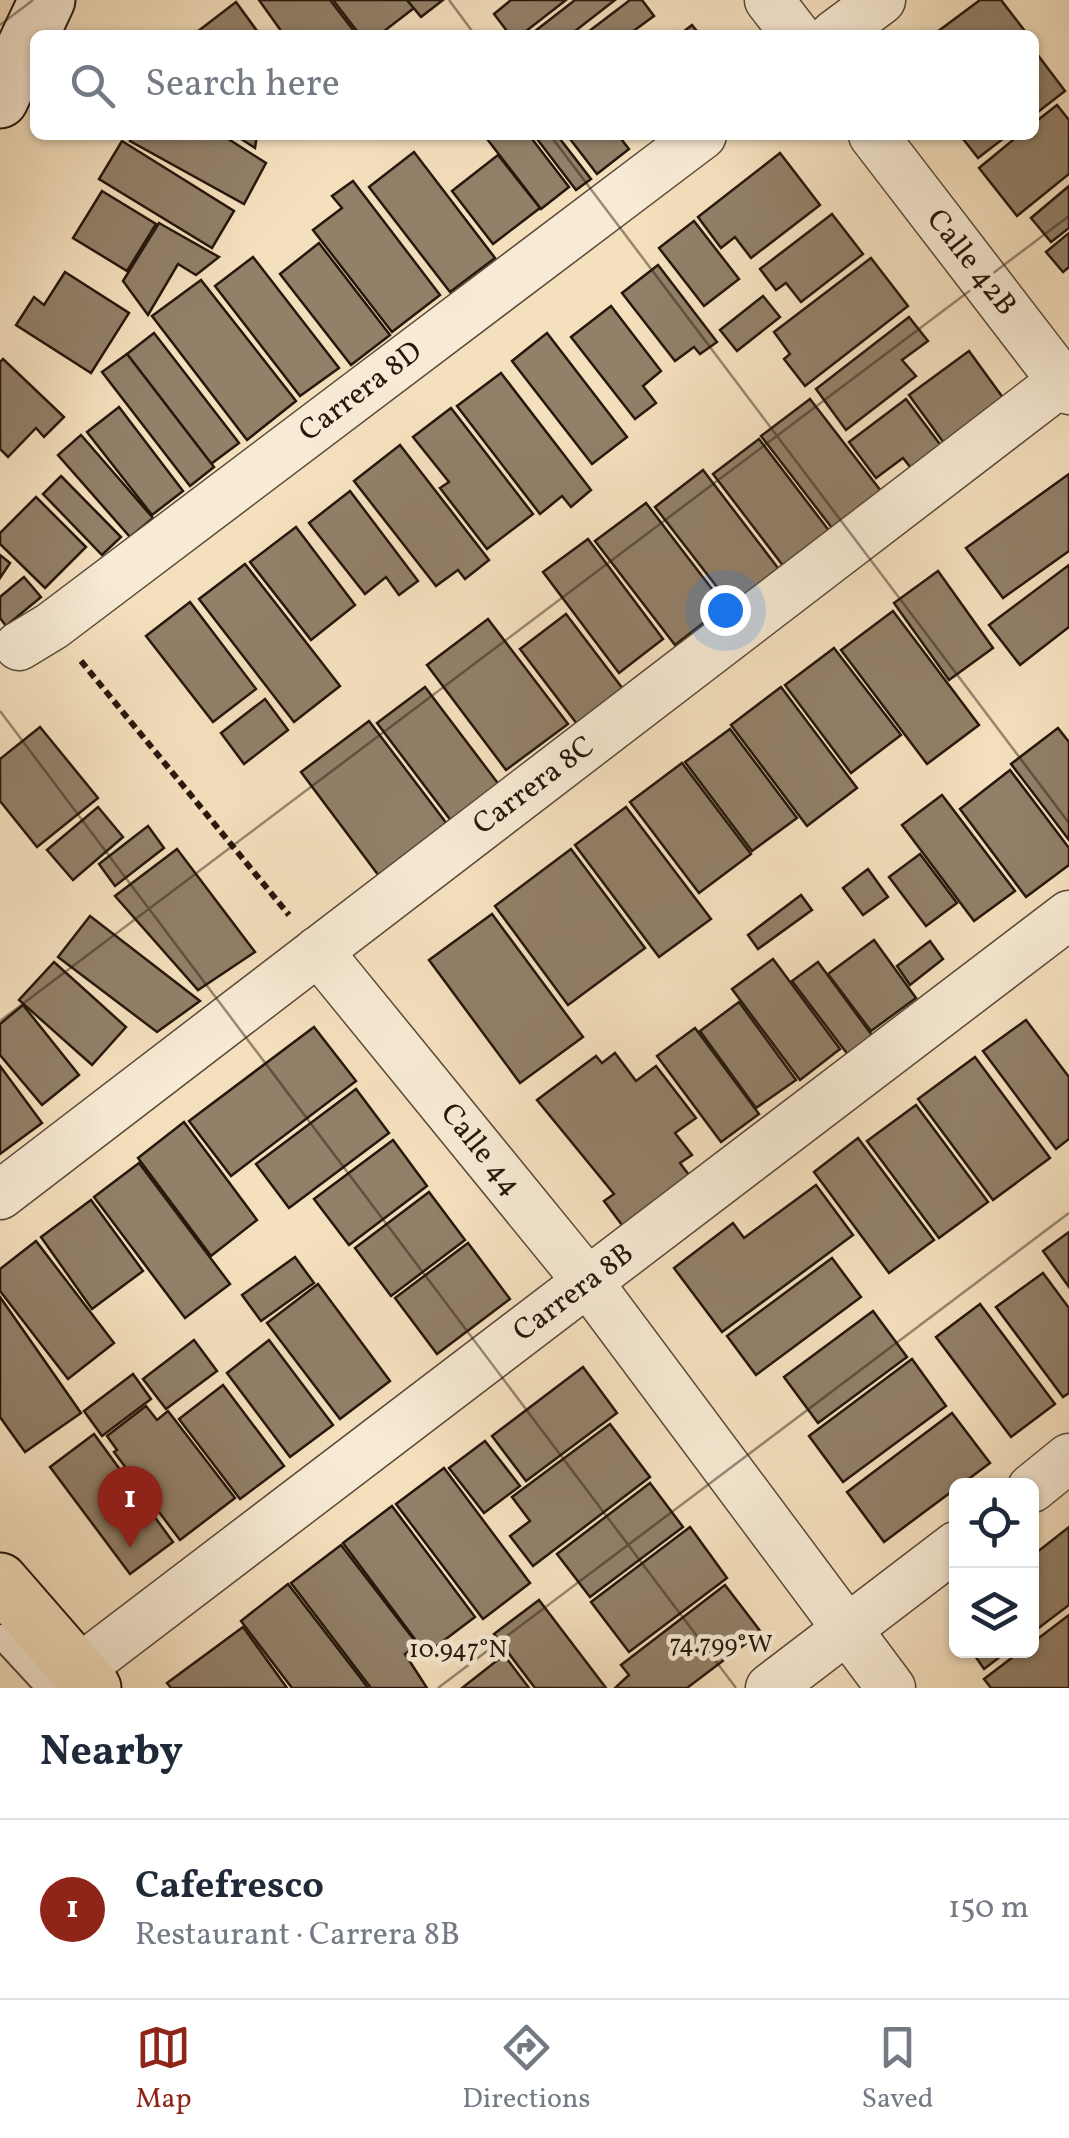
<!DOCTYPE html>
<html lang="en">
<head>
<meta charset="utf-8">
<style>
	:root { --surface:#fff; --page:#f2f2f3; --text:#1f2937; --muted:#747a83; --line:#e0e1e3; --accent:#8f2418 }
	body { margin:0; font-family:Vollkorn,serif; background:var(--page); color:var(--text) }
	.controls { position:absolute; right:30px; bottom:30px; display:grid; overflow:hidden; border-radius:15px; box-shadow:0 2px 8px #0004 }
	.controls button { width:90px; height:90px; display:grid; place-items:center; padding:0; border:0; border-bottom:2px solid var(--line); background:var(--surface); color:var(--text); font:50px sans-serif }
	.you { position:absolute; left:725px; top:610px; width:35px; height:35px; margin:-25px; border:8px solid #fff; border-radius:50%; background:#1a73e8; box-shadow:0 0 0 15px #1a73e833 }
	.badge { display:grid; place-items:center; width:65px; height:65px; border-radius:50%; background:var(--accent); color:#fff; font-size:32px; font-weight:700 }
	.pin { position:absolute; translate:-50% -82px; filter:drop-shadow(0 2px 5px #0008) }
	.pin::after { content:''; position:absolute; top:52px; width:35px; height:30px; background:inherit; clip-path:polygon(0 0,100% 0,50% 100%) }
	.list { margin:0; padding:0; list-style:none }
	h2 { display:flex; justify-content:space-between; align-items:center; height:130px; margin:0; padding:0 40px; font-size:42px }
	h2 small { font-size:32px; font-weight:400; color:var(--muted) }
	.list li { display:grid; grid-template-columns:65px 1fr auto; gap:30px; align-items:center; box-sizing:border-box; height:180px; padding:0 40px; border-top:2px solid var(--line) }
	.list b { display:block; font-size:38px; white-space:nowrap }
	.list p { margin:0; font-size:32px; white-space:nowrap; color:var(--muted) }
	.list em { font-size:32px; font-style:normal; color:var(--muted) }
	.icon { flex:none; width:55px; height:55px; fill:none; stroke:currentColor; stroke-width:2; stroke-linecap:round; stroke-linejoin:round }
	.map { position:relative; flex:none; width:1069px; height:1688px; overflow:hidden }
	.search { position:absolute; background:var(--surface); box-shadow:0 2px 8px #0004; left:30px; right:30px; top:30px; height:110px; display:flex; align-items:center; gap:25px; box-sizing:border-box; padding:0 35px; border-radius:15px; color:var(--muted); font-size:38px }
	.sheet { height:310px; background:var(--surface) }
	nav { display:flex; justify-content:space-around; align-items:center; box-sizing:border-box; height:140px; border-top:2px solid var(--line); background:var(--surface); font-size:28px; color:var(--muted) }
	nav a { display:grid; justify-items:center; gap:5px }
	nav .on { color:var(--accent) }
	.map>svg:first-child { display:block }
	.building { fill:#928069; stroke:#26170c; stroke-width:2.5 }
	.lines { fill:none; stroke-linecap:round; stroke-linejoin:round }
	.lane-casing { stroke:#5a4938; stroke-width:26 }
	.street-casing { stroke:#5a4938; stroke-width:51 }
	.secondary-casing { stroke:#26170c; stroke-width:59 }
	.primary-casing { stroke:#26170c; stroke-width:59 }
	.path { stroke:#26170c; stroke-width:6; stroke-dasharray:8 5; stroke-linecap:butt }
	.lane { stroke:#f8ebd5; stroke-width:22 }
	.street { stroke:#f8ebd5; stroke-width:48 }
	.secondary { stroke:#f8ebd5; stroke-width:55 }
	.primary { stroke:#f5e0be; stroke-width:55 }
	.ticks { fill:none; stroke:#26170c; stroke-width:2.5; stroke-opacity:0.45 }
	.labels { text-anchor:middle; dominant-baseline:central; stroke-width:9; stroke-linejoin:round; paint-order:stroke }
	.street-label { font-size:30px; fill:#26170c; stroke:#f8ebd5 }
	.ticks-label { font-size:25px; text-anchor:middle; fill:#26170c; stroke:#f8ebd5; stroke-width:9; stroke-linejoin:round; paint-order:stroke }
</style>
</head>
<body>
<div class="map">
<svg width="1069" height="1688" viewBox="0 0 1069 1688">
	<rect width="100%" height="100%" fill="#f5e0be"/>
	<filter id="stains"><feTurbulence type="fractalNoise" baseFrequency=".002" numOctaves="4"/><feColorMatrix values="0 0 0 0 .2 0 0 0 0 .09 0 0 0 0 .02 0 0 0 .5 -.17"/></filter>
	<radialGradient id="worn" r=".72"><stop offset=".6" stop-color="#630" stop-opacity="0"/><stop offset="1" stop-color="#630" stop-opacity=".3"/></radialGradient>
	<g class="building">
		<polygon points="259,0 330,0 357,35 284,35"/>
		<polygon points="333,0 407,0 414,8 379,35 360,35"/>
		<polygon points="407,0 443,0 421,17"/>
		<polygon points="511,0 566,0 521,35 510,35 494,14"/>
		<polygon points="575,0 615,0 570,35 530,35"/>
		<polygon points="630,0 642,0 654,16 628,35 584,35"/>
		<polygon points="980,0 1001,0 1028,35 933,35"/>
		<polygon points="236,2 260,35 193,35"/>
		<polygon points="692,25 700,35 679,35"/>
		<polygon points="1034,50 1065,91 1034,115"/>
		<polygon points="1057,105 1069,120 1069,174 1017,216 979,168 1019,135 1034,135 1034,123"/>
		<polygon points="134,135 222,135 266,163 244,204 130,141"/>
		<polygon points="235,135 257,135 255,148"/>
		<polygon points="484,135 529,135 569,187 541,209"/>
		<polygon points="534,135 557,135 591,179 576,190"/>
		<polygon points="567,135 618,135 629,149 597,174"/>
		<polygon points="960,135 1008,135 978,158"/>
		<polygon points="122,141 234,211 212,248 99,179"/>
		<polygon points="414,152 495,258 450,292 369,187"/>
		<polygon points="780,153 820,205 751,258 735,237 721,248 698,217"/>
		<polygon points="498,155 540,208 493,244 452,191"/>
		<polygon points="353,181 440,295 392,332 313,230 342,208 332,196"/>
		<polygon points="1069,186 1069,228 1051,242 1031,218"/>
		<polygon points="102,191 156,224 127,271 73,238"/>
		<polygon points="832,214 863,254 801,302 786,283 776,290 760,269"/>
		<polygon points="694,221 739,279 704,306 659,248"/>
		<polygon points="159,223 219,257 196,275 178,264 148,315 123,281"/>
		<polygon points="1069,233 1069,267 1063,272 1046,252"/>
		<polygon points="319,243 390,335 351,365 280,274"/>
		<polygon points="253,257 339,368 300,396 215,286"/>
		<polygon points="871,258 908,306 805,386 784,359 790,354 774,332"/>
		<polygon points="658,265 717,342 700,354 694,347 675,361 622,293"/>
		<polygon points="65,272 129,313 91,373 16,325 34,297 44,305"/>
		<polygon points="201,280 296,401 247,440 152,316"/>
		<polygon points="763,296 780,317 737,351 720,330"/>
		<polygon points="611,306 661,371 643,386 656,403 635,419 571,337"/>
		<polygon points="909,317 928,341 902,360 916,376 846,430 816,389"/>
		<polygon points="154,333 239,443 211,464 127,354"/>
		<polygon points="547,333 627,437 592,464 512,361"/>
		<polygon points="969,351 1009,406 949,450 909,395"/>
		<polygon points="127,354 214,467 190,486 102,372"/>
		<polygon points="3,359 64,417 44,437 36,428 8,457 0,449 0,362"/>
		<polygon points="501,373 591,490 571,507 562,496 540,514 457,406"/>
		<polygon points="810,399 881,491 832,528 761,436"/>
		<polygon points="906,399 948,455 918,477 903,458 876,478 849,442"/>
		<polygon points="119,407 183,491 152,515 87,432"/>
		<polygon points="451,408 533,514 487,549 440,488 449,482 413,437"/>
		<polygon points="81,435 153,518 130,537 58,455"/>
		<polygon points="759,439 830,532 784,567 713,474"/>
		<polygon points="400,445 489,560 465,579 458,570 436,586 354,481"/>
		<polygon points="703,470 781,572 734,609 655,507"/>
		<polygon points="1069,474 1069,551 1003,598 966,548"/>
		<polygon points="61,476 121,537 102,555 43,494"/>
		<polygon points="350,491 418,581 399,595 386,577 365,594 309,523"/>
		<polygon points="36,497 86,547 45,588 0,544 0,533"/>
		<polygon points="646,503 725,606 675,645 595,541"/>
		<polygon points="296,527 355,605 311,640 250,562"/>
		<polygon points="588,539 663,639 619,673 543,572"/>
		<polygon points="0,555 10,563 0,578"/>
		<polygon points="245,564 340,686 294,722 199,599"/>
		<polygon points="1069,565 1069,627 1020,665 989,625"/>
		<polygon points="938,571 993,648 949,680 894,603"/>
		<polygon points="24,577 41,597 6,626 0,618 0,597"/>
		<polygon points="190,602 256,689 213,722 146,636"/>
		<polygon points="893,611 979,725 927,764 841,650"/>
		<polygon points="566,614 623,689 577,724 520,649"/>
		<polygon points="488,619 568,724 506,770 427,665"/>
		<polygon points="834,648 901,735 851,773 785,685"/>
		<polygon points="425,687 500,786 452,822 377,723"/>
		<polygon points="781,687 857,788 807,826 731,725"/>
		<polygon points="265,699 288,730 244,764 221,733"/>
		<polygon points="369,721 447,824 379,876 301,772"/>
		<polygon points="40,727 98,798 37,847 0,801 0,759"/>
		<polygon points="1058,728 1069,742 1069,840 1011,764"/>
		<polygon points="730,729 797,818 752,851 685,762"/>
		<polygon points="682,763 751,854 699,893 630,802"/>
		<polygon points="1010,770 1069,848 1069,865 1026,897 960,809"/>
		<polygon points="942,795 1015,891 974,921 902,825"/>
		<polygon points="98,807 123,837 73,880 47,850"/>
		<polygon points="626,807 711,919 659,957 575,845"/>
		<polygon points="148,826 164,848 115,886 99,864"/>
		<polygon points="177,849 255,952 198,990 115,896"/>
		<polygon points="571,849 645,948 568,1005 495,906"/>
		<polygon points="920,854 957,903 926,926 889,877"/>
		<polygon points="868,869 888,897 863,915 843,888"/>
		<polygon points="801,895 812,910 758,949 748,935"/>
		<polygon points="492,914 583,1037 520,1083 429,960"/>
		<polygon points="90,916 200,1001 157,1032 58,957"/>
		<polygon points="874,940 916,998 871,1031 828,974"/>
		<polygon points="930,941 943,959 910,985 897,966"/>
		<polygon points="773,959 840,1049 800,1080 732,989"/>
		<polygon points="54,962 126,1027 92,1065 19,1000"/>
		<polygon points="818,962 874,1038 849,1056 792,981"/>
		<polygon points="739,1002 796,1080 756,1108 700,1031"/>
		<polygon points="23,1005 79,1075 42,1105 0,1055 0,1024"/>
		<polygon points="1026,1020 1069,1077 1069,1139 1056,1149 983,1051"/>
		<polygon points="314,1027 356,1081 231,1176 189,1121"/>
		<polygon points="695,1028 759,1114 721,1142 657,1056"/>
		<polygon points="615,1053 636,1081 656,1066 696,1118 675,1133 692,1155 680,1163 695,1183 628,1233 604,1201 614,1194 537,1100 596,1056 602,1063"/>
		<polygon points="975,1057 1050,1158 993,1200 918,1099"/>
		<polygon points="0,1066 42,1123 0,1154"/>
		<polygon points="356,1089 389,1133 289,1208 256,1164"/>
		<polygon points="916,1105 988,1202 939,1238 867,1141"/>
		<polygon points="184,1122 257,1220 211,1256 138,1158"/>
		<polygon points="858,1138 934,1240 889,1273 814,1172"/>
		<polygon points="393,1140 427,1186 349,1245 314,1199"/>
		<polygon points="139,1163 230,1284 185,1318 94,1197"/>
		<polygon points="816,1185 853,1235 722,1332 674,1268 733,1223 744,1238"/>
		<polygon points="429,1192 465,1240 391,1296 355,1248"/>
		<polygon points="91,1200 143,1271 92,1309 41,1237"/>
		<polygon points="1069,1232 1069,1287 1043,1251"/>
		<polygon points="36,1241 114,1343 68,1379 0,1291 0,1269"/>
		<polygon points="468,1243 510,1299 437,1354 395,1298"/>
		<polygon points="295,1257 314,1283 261,1321 242,1295"/>
		<polygon points="832,1258 861,1297 756,1375 727,1336"/>
		<polygon points="1043,1273 1069,1308 1069,1393 1063,1397 996,1307"/>
		<polygon points="318,1284 390,1381 340,1419 267,1323"/>
		<polygon points="0,1297 81,1413 25,1452 0,1417"/>
		<polygon points="980,1304 1055,1404 1011,1437 936,1337"/>
		<polygon points="873,1311 907,1357 818,1423 784,1377"/>
		<polygon points="194,1340 217,1371 166,1409 143,1379"/>
		<polygon points="269,1340 333,1425 290,1457 227,1373"/>
		<polygon points="912,1359 946,1406 843,1482 809,1436"/>
		<polygon points="583,1367 617,1413 526,1481 492,1436"/>
		<polygon points="133,1374 151,1399 102,1436 84,1411"/>
		<polygon points="223,1385 284,1466 240,1499 179,1419"/>
		<polygon points="146,1406 157,1420 168,1411 235,1498 180,1540 114,1452 117,1450 107,1436"/>
		<polygon points="952,1413 990,1463 884,1542 847,1492"/>
		<polygon points="610,1424 650,1477 533,1566 510,1536 530,1521 512,1497"/>
		<polygon points="94,1434 173,1542 130,1574 50,1467"/>
		<polygon points="485,1441 520,1486 484,1513 449,1468"/>
		<polygon points="444,1468 530,1583 483,1619 396,1504"/>
		<polygon points="650,1483 683,1527 590,1597 557,1554"/>
		<polygon points="392,1506 475,1617 426,1654 343,1543"/>
		<polygon points="690,1527 727,1578 629,1652 591,1602"/>
		<polygon points="1069,1527 1069,1605 1032,1633 1032,1556"/>
		<polygon points="341,1545 418,1645 405,1654 427,1688 371,1688 291,1583"/>
		<polygon points="288,1584 359,1676 368,1688 292,1688 241,1621"/>
		<polygon points="725,1585 761,1632 687,1688 615,1688 629,1675 621,1665"/>
		<polygon points="539,1600 606,1688 535,1688 494,1634"/>
		<polygon points="1069,1615 1069,1688 991,1688 984,1679 1022,1650 1032,1650 1032,1643"/>
		<polygon points="243,1627 287,1688 171,1688 167,1683"/>
		<polygon points="971,1650 1009,1650 984,1669"/>
		<polygon points="504,1655 529,1688 462,1688"/>
	</g>
	<g class="lines">
		<g class="lane-casing">
			<polyline id="lane" points="0,1636 48,1688"/>
		</g>
		<g class="street-casing">
			<g id="street">
				<polyline points="769,0 796,35"/>
				<polyline points="834,35 881,0"/>
				<polyline points="873,135 1069,390"/>
				<polyline points="19,646 52,626 702,135"/>
				<polyline points="318,951 588,1282 891,1688"/>
				<polyline points="0,1195 1069,376"/>
				<polyline points="1032,1488 1069,1458"/>
				<polyline points="78,1670 1069,915"/>
				<polyline points="770,1688 956,1546"/>
			</g>
		</g>
		<g class="secondary-casing">
			<polyline id="secondary" points="0,100 47,0"/>
		</g>
		<g class="primary-casing">
			<polyline id="primary" points="0,1581 93,1688"/>
		</g>
		<polyline class="path" points="81,661 289,915"/>
		<use href="#lane" class="lane"/>
		<use href="#street" class="street"/>
		<use href="#secondary" class="secondary"/>
		<use href="#primary" class="primary"/>
	</g>
	<path class="ticks" d="M449,0l26,35M0,25l33,-25M550,135l519,688M0,711l736,977M0,1021l1069,-805M438,1688l631,-475"/>
	<g class="labels">
		<g class="street-label">
			<text transform="translate(971 263) rotate(52)">Calle 42B</text>
			<text transform="translate(361 392) rotate(-37)">Carrera 8D</text>
			<text transform="translate(534 786) rotate(-37)">Carrera 8C</text>
			<text transform="translate(480 1150) rotate(51)">Calle 44</text>
			<text transform="translate(574 1293) rotate(-37)">Carrera 8B</text>
		</g>
	</g>
	<g class="ticks-label">
		<text x="721" y="1652">74.799°W</text>
		<text x="458" y="1657">10.947°N</text>
	</g>
	<rect width="100%" height="100%" filter="url(#stains)"/>
	<rect width="100%" height="100%" fill="url(#worn)"/>
</svg>
<div class="controls">
<button><svg class="icon" aria-label="locate" viewBox="0 0 24 24"><circle cx="12" cy="12" r="6"/><path d="M12 2v4M12 18v4M2 12h4M18 12h4"/></svg></button>
<button><svg class="icon" aria-label="layers" viewBox="0 0 24 24"><path d="M12 4l9 5-9 5-9-5zM3 14l9 5 9-5"/></svg></button>
</div>
<div class="you"></div>
<div class="pin badge" style="left:130px;top:1548px">1</div>
<div class="search"><svg class="icon" aria-label="search" viewBox="0 0 24 24"><circle cx="10" cy="10" r="6"/><path d="M15 15l6 6"/></svg>Search here</div>
</div>
<section class="sheet">
<h2>Nearby<small></small></h2>
<ul class="list">
<li><span class="badge">1</span><div><b>Cafefresco</b><p>Restaurant · Carrera 8B</p></div><em>150 m</em></li>
</ul>
</section>
<nav>
<a class="on"><svg class="icon" aria-label="map" viewBox="0 0 24 24"><path d="M3 6l6-2 6 2 6-2v14l-6 2-6-2-6 2zM9 4v14M15 6v14"/></svg>Map</a>
<a><svg class="icon" aria-label="directions" viewBox="0 0 24 24"><path d="M12 3l9 9-9 9-9-9zM9 14v-3h6M13 9l2 2-2 2"/></svg>Directions</a>
<a><svg class="icon" aria-label="saved" viewBox="0 0 24 24"><path d="M7 4h10v16l-5-4-5 4z"/></svg>Saved</a>
</nav>
</body>
</html>
